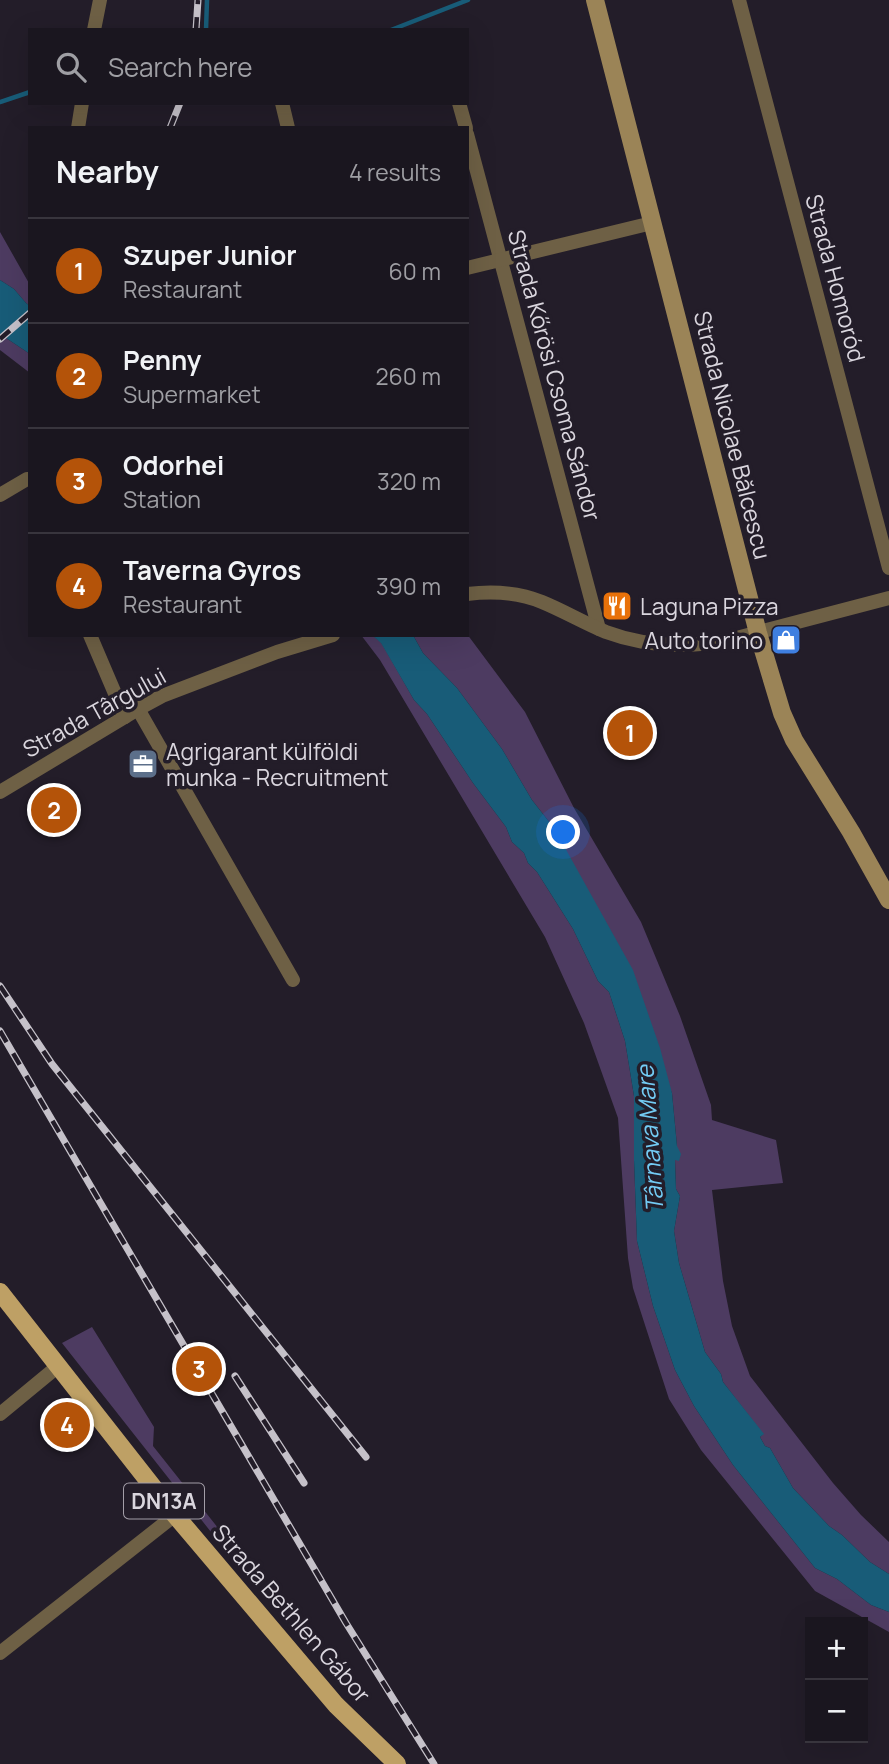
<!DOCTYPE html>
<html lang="en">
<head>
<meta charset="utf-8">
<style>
	:root { --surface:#1a161f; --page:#27232c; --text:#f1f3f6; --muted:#9f9fa4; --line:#38353d; --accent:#b45309 }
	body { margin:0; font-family:Manrope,sans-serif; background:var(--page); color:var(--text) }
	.controls { position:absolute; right:21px; bottom:21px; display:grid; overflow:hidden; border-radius:0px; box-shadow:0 7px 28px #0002 }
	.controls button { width:63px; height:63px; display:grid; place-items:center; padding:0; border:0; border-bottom:2px solid var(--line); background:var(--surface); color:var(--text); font:35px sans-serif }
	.you { position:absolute; left:564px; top:833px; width:24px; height:24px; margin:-18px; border:5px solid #fff; border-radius:50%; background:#1a73e8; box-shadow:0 0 0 10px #1a73e833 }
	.badge { display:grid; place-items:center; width:46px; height:46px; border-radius:50%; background:var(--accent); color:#fff; font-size:23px; font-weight:700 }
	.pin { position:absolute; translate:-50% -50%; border:4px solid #fff; box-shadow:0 2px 7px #0006 }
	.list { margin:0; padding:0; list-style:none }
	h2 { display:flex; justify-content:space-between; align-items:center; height:91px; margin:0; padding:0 28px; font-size:30px }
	h2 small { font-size:23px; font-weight:400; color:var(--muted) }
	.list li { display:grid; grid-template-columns:46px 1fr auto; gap:21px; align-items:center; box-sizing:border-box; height:105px; padding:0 28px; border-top:2px solid var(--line) }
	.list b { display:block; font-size:26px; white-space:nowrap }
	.list p { margin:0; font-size:23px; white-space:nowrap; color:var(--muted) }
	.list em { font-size:23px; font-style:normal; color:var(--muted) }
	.icon { flex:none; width:38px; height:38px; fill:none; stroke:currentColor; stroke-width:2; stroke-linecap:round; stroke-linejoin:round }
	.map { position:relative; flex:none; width:889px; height:1764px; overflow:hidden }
	.search { position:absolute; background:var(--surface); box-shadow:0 7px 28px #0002; left:28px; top:28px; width:441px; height:77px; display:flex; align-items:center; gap:18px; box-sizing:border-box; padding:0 24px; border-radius:0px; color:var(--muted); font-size:26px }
	.panel { position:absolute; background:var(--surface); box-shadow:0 7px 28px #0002; left:28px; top:126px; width:441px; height:511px; border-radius:0px }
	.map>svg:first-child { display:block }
	.green { fill:#4d3b61 }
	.water { fill:#185c78 }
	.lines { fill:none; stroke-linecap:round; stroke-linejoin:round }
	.stream { stroke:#185c78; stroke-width:4.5 }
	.street { stroke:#6e6045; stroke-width:14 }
	.secondary { stroke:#9b8457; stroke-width:18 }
	.primary { stroke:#bea065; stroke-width:18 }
	.rail-casing { stroke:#c5c1c9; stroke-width:7 }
	.rail { stroke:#231d29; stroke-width:4.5; stroke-dasharray:13; stroke-linecap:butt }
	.labels { text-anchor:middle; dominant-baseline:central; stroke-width:7; stroke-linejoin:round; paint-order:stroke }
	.shield { fill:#231d29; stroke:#a39ea8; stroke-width:2 }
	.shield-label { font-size:21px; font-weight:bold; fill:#dad6de }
	.street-label { font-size:23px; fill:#dad6de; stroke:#231d29 }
	.poi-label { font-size:23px; fill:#dad6de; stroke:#231d29; text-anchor:start }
	.water-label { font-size:24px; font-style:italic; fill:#73cbf4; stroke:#231d29 }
</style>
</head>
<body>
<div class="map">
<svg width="889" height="1764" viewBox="0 0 889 1764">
	<rect width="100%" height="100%" fill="#231d29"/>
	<g class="green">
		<polygon points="0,232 30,285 30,306 26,303 14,289 0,280"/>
		<polygon points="0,334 30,354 30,373 0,350"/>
		<polygon points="467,634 525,712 574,808 641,922 680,1016 711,1105 712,1120 776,1140 783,1183 712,1190 723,1281 732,1326 750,1376 833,1483 861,1515 889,1542 889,1574 870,1562 842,1535 829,1526 793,1488 770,1448 765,1446 760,1437 763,1434 723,1382 721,1374 705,1352 679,1263 674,1231 680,1196 676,1189 675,1159 677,1146 672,1093 554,828 532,800 502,749 457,688 423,653 413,635 467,635"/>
		<polygon points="361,635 372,635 381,642 414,700 427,714 473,783 506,827 512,842 524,853 528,863 537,872 573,929 598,981 609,992 625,1041 634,1096 634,1160 637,1241 653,1306 675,1370 694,1406 733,1465 815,1568 837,1579 871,1605 889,1612 889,1632 815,1591 701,1450 669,1399 633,1288 628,1258 618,1118 584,1023 545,937 380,660"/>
		<polygon points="92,1327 154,1427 153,1446 226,1538 222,1546 62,1343"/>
	</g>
	<g class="water">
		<polygon points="0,280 14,289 26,303 30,306 30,354 0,334"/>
		<polygon points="372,635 413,635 423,653 457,688 502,749 532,800 554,828 633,970 660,1048 672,1093 677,1146 681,1154 679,1161 675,1160 676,1189 680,1196 674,1231 679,1263 705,1352 721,1374 723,1382 764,1434 760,1437 765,1446 770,1448 793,1488 829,1526 842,1535 870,1562 889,1574 889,1612 871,1605 837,1579 815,1568 733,1465 694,1406 675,1370 653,1306 637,1241 634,1160 634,1096 625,1041 609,992 598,981 573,929 537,872 528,863 524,853 512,842 506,827 473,783 427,714 414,700 381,643"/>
	</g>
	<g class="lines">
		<g class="stream">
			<polyline points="206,30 207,0"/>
			<polyline points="391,30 468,0"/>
			<polyline points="0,102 30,92"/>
		</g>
		<g class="street">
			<polyline points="739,0 889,568"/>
			<polyline points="94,30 100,0"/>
			<polyline points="282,103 288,128"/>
			<polyline points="459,103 466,128"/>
			<polyline points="78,128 82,103"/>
			<polyline points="467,134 599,629"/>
			<polyline points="467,268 652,223"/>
			<polyline points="0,495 27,479 30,479"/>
			<path d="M467,594c25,-3 51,-2 75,8 22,9 42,21 64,30 40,15 81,16 123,8l160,-42"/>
			<polyline points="90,635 125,717"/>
			<polyline points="138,709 293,980"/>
			<polyline points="0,792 138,709 162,696 277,652 333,635"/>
			<polyline points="0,1414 57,1367"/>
			<polyline points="0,1653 175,1515"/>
		</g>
		<polyline class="secondary" points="595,0 758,633 782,713 794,740 851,832 889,900"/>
		<polyline class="primary" points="0,1292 175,1515 336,1705 397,1764"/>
		<g class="rail-casing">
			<g id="rail">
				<polyline points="196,30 198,0"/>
				<polyline points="170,128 180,103"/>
				<polyline points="0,339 30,313"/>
				<polyline points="0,986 52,1064 366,1457"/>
				<polyline points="0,1031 346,1623 434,1764"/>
				<polyline points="235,1376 304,1483"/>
			</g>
		</g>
		<use href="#rail" class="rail"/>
	</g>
	<defs>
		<g id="restaurant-square" transform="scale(1.575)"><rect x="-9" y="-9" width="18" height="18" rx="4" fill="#e8710a" stroke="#231d29"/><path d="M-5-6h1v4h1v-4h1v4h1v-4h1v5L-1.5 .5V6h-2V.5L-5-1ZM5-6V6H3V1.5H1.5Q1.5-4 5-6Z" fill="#fff"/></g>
		<g id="shop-square" transform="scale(1.575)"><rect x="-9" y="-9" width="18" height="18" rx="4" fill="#3f7fe0" stroke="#231d29"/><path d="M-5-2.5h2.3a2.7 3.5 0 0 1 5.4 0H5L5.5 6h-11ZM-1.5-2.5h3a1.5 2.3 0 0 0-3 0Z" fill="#fff"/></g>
		<g id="office-square" transform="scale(1.575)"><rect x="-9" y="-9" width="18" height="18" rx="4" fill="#5c6f8a" stroke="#231d29"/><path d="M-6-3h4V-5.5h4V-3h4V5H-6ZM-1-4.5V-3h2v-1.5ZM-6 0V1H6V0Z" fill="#fff"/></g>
	</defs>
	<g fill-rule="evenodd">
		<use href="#restaurant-square" x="617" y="606"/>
		<use href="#shop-square" x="786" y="640"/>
		<use href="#office-square" x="143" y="764"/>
	</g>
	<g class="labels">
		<rect class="shield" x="124" y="1483.5" width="80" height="35" rx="5"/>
		<g class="shield-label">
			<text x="164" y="1501">DN13A</text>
		</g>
		<g class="street-label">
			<text transform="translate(836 278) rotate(75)">Strada Homoród</text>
			<text transform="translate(555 375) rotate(75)">Strada Kőrösi Csoma Sándor</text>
			<text transform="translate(733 435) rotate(76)">Strada Nicolae Bălcescu</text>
			<text transform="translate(94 712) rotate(-29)">Strada Târgului</text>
			<text transform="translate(292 1613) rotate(49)">Strada Bethlen Gábor</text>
		</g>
		<g class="poi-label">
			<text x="640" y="606">Laguna Pizza</text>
			<text x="763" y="640" text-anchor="end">Auto torino</text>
			<text x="166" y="751">Agrigarant külföldi<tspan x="166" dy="26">munka - Recruitment</tspan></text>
		</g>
		<g class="water-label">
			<text transform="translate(649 1139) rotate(-94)">Târnava Mare</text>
		</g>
	</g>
</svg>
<div class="controls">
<button>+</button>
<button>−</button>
</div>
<div class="you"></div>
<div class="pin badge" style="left:630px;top:733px">1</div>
<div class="pin badge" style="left:54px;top:810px">2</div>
<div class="pin badge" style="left:199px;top:1369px">3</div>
<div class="pin badge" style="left:67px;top:1425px">4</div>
<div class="search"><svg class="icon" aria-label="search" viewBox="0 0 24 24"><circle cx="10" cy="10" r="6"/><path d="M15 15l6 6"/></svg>Search here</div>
<section class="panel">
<h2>Nearby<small>4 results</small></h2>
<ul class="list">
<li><span class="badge">1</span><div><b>Szuper Junior</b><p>Restaurant</p></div><em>60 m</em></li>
<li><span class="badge">2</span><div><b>Penny</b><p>Supermarket</p></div><em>260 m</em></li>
<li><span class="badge">3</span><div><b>Odorhei</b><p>Station</p></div><em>320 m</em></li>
<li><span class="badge">4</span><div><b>Taverna Gyros</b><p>Restaurant</p></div><em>390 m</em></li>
</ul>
</section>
</div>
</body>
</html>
